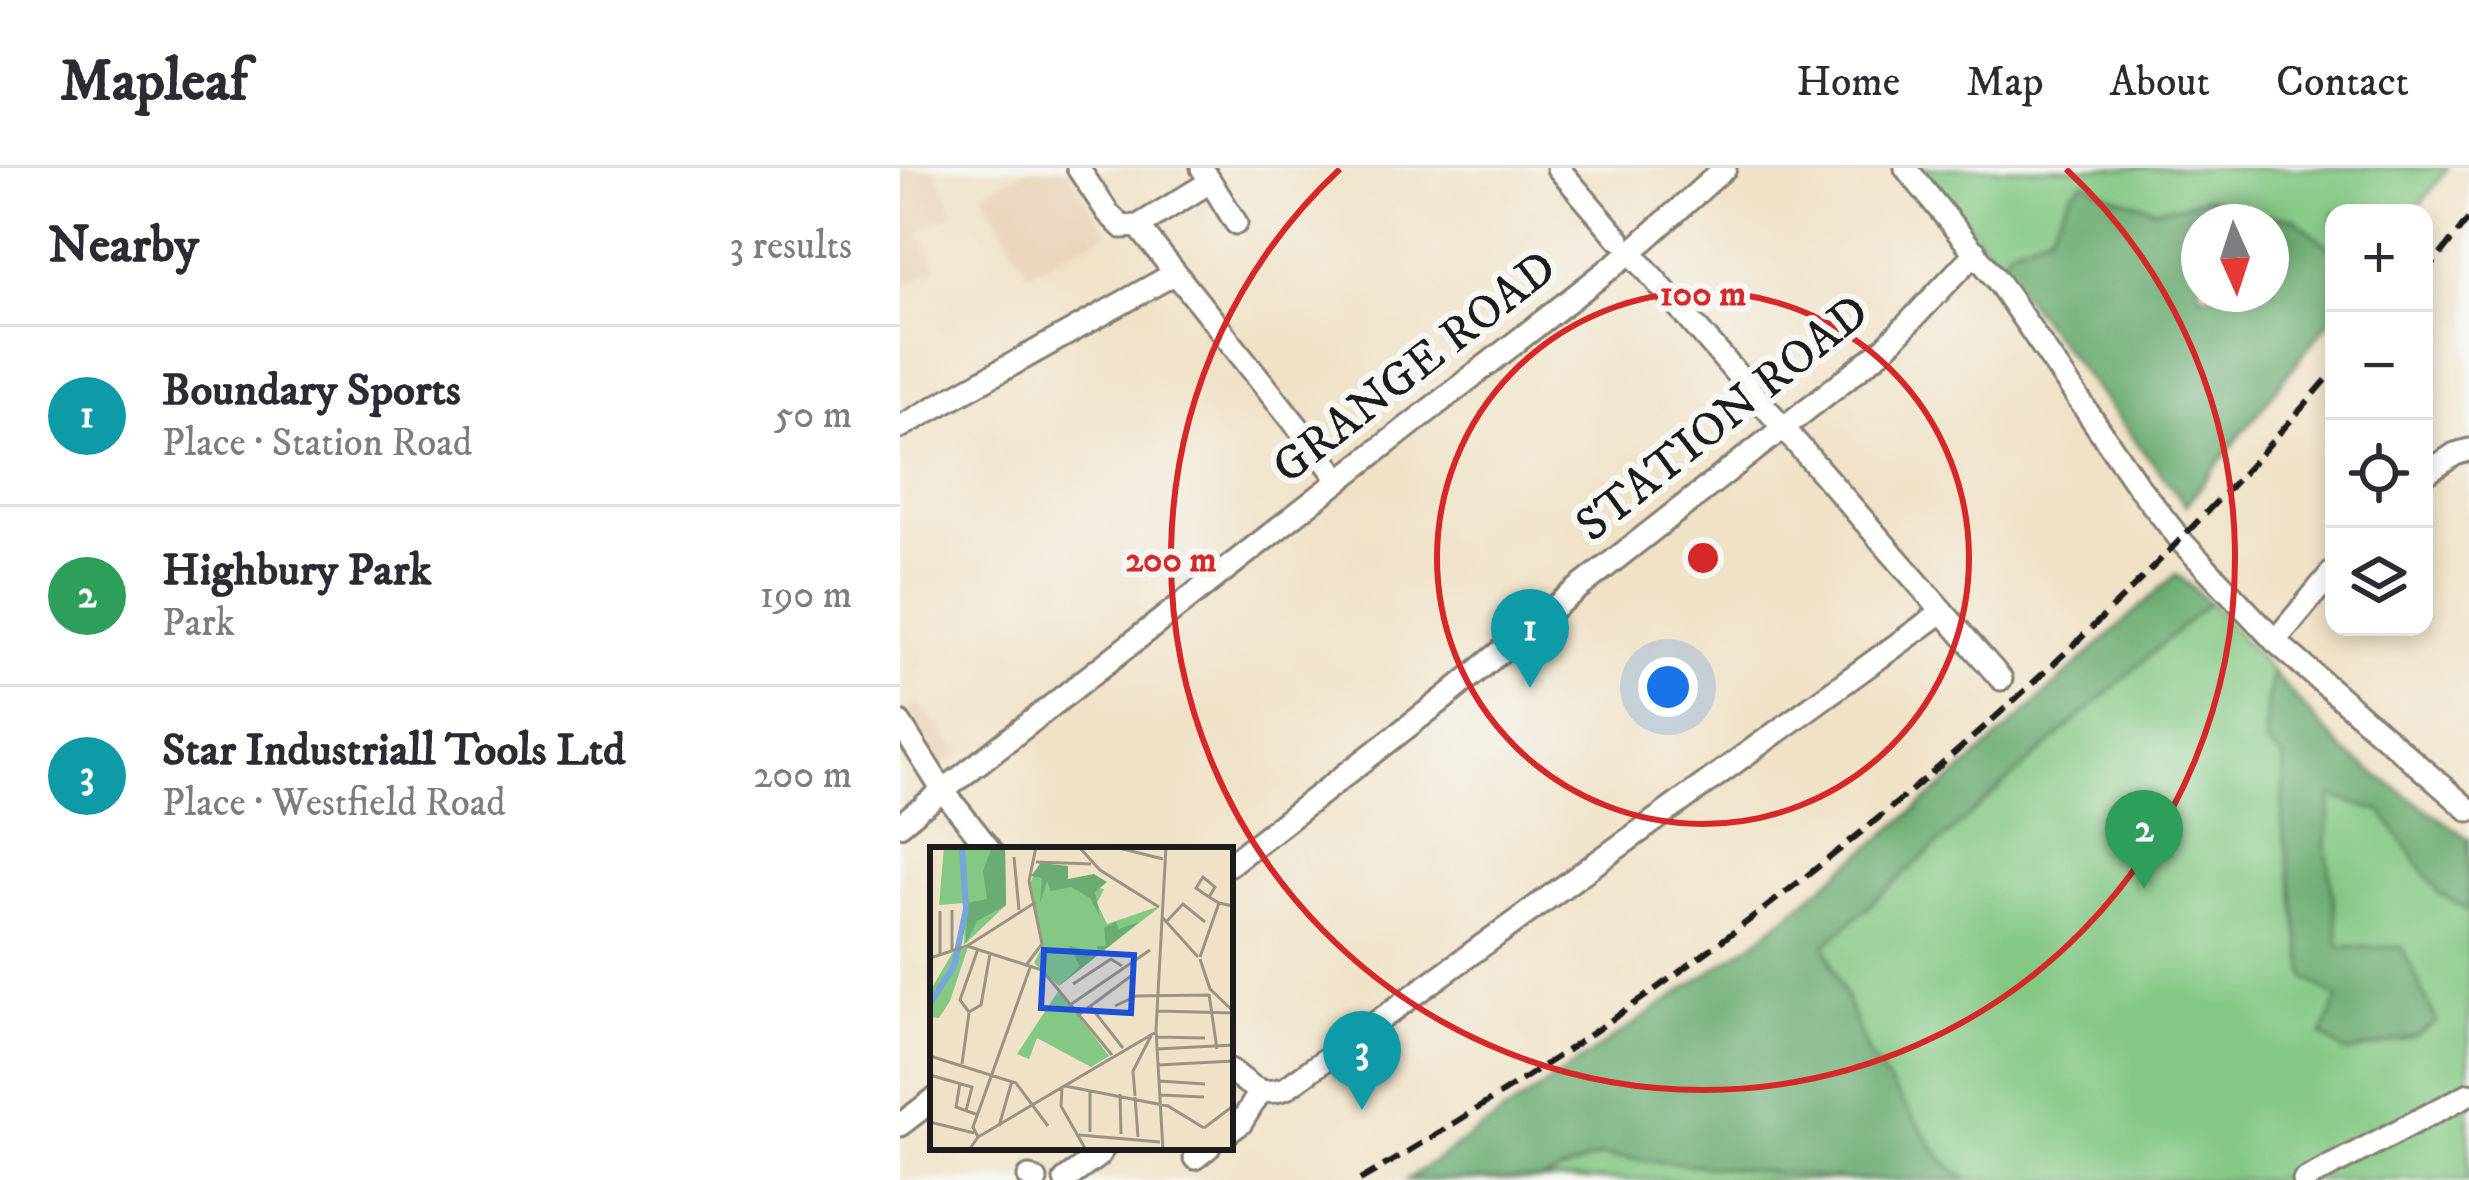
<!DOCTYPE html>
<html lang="en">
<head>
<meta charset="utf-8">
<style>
	:root { --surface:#fff; --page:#f2f2f3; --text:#2b2b33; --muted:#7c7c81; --line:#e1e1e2; --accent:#0b8043 }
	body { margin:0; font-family:"IM FELL DW Pica",serif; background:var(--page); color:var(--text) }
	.controls { position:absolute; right:36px; top:36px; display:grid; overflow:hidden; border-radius:24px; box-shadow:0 6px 18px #0003 }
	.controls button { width:108px; height:108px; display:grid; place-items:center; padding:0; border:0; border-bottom:3px solid var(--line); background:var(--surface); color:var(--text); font:60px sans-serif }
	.compass { position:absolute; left:1281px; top:36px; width:108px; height:108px; border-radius:50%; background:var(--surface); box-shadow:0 6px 18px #0003; rotate:177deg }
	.you { position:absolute; left:768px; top:519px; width:42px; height:42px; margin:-30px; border:9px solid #fff; border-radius:50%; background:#1a73e8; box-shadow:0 0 0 18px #1a73e833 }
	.badge { display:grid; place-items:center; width:78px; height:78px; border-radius:50%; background:var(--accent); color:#fff; font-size:39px; font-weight:700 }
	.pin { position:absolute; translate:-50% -99px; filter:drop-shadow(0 3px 6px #0008) }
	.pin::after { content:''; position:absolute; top:63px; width:42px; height:36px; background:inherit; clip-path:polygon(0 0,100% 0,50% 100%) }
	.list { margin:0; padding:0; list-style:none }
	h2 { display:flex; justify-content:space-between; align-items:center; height:156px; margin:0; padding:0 48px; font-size:51px }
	h2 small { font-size:39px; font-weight:400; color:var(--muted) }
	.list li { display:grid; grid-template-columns:78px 1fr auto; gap:36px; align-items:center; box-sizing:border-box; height:180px; padding:0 48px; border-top:3px solid var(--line) }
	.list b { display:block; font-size:45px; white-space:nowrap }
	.list p { margin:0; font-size:39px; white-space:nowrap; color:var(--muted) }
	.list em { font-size:39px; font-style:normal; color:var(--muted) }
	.icon { flex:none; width:66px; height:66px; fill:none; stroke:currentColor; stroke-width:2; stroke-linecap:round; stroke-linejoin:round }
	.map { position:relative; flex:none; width:1569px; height:1012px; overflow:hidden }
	header { display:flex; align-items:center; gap:72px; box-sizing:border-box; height:168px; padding:0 60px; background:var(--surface); border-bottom:3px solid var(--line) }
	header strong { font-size:57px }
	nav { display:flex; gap:66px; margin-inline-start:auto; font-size:42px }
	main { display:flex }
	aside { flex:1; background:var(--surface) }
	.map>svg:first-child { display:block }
	.built { fill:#e9d3b8 }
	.green { fill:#83c883; stroke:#507250; stroke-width:3; fill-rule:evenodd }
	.forest { fill:#6aac71; stroke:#436446; stroke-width:3; fill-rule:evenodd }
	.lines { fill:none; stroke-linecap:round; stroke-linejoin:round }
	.minor-casing { stroke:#867f72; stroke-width:27 }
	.minor { stroke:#fff; stroke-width:21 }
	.rail { stroke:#1c1c1c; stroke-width:6; stroke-dasharray:18 9; stroke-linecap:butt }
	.ring { fill:none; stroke:#d62828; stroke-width:6 }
	.labels { text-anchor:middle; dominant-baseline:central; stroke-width:12; stroke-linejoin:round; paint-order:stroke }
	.street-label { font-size:48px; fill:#1c1c1c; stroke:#f6f6f2 }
	.inset-river { fill:none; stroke:#76a5df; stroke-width:6 }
	.inset-road { fill:none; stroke:#9b9383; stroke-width:3 }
	.view { fill:#1d4ed8; fill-opacity:0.15; stroke:#1d4ed8; stroke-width:6 }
	.inset-edge { fill:none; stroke:#1c1c1c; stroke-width:6 }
	.centre { fill:#d62828; stroke:#f6f6f2; stroke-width:6 }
	.ring-label { font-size:36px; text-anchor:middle; font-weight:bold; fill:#d62828; stroke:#f6f6f2; stroke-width:12; stroke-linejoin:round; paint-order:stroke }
</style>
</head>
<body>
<header>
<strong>Mapleaf</strong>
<nav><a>Home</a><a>Map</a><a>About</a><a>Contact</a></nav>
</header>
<main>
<aside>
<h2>Nearby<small>3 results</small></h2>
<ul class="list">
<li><span class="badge" style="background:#0f9aa8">1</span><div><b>Boundary Sports</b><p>Place · Station Road</p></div><em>50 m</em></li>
<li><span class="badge" style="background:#2e9e5b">2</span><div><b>Highbury Park</b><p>Park</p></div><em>190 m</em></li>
<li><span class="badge" style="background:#0f9aa8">3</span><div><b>Star Industriall Tools Ltd</b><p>Place · Westfield Road</p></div><em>200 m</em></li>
</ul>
</aside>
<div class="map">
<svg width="1569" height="1012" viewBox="0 0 1569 1012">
	<rect width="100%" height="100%" fill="#f6f6f2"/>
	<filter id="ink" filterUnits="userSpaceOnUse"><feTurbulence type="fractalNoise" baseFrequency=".00833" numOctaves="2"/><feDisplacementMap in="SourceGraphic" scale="24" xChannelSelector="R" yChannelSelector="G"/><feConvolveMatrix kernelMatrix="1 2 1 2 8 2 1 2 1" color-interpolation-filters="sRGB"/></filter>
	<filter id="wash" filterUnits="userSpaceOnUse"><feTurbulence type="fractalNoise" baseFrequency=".004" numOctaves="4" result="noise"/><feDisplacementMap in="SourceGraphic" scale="48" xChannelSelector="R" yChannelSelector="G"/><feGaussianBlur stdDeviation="2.7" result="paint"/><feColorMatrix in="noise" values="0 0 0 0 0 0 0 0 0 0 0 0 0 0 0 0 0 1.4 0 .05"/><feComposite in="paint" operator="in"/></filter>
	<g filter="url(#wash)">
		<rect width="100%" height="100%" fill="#f0e2c7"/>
		<g class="built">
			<polygon points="0,0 34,0 55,45 19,63 38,101 0,119"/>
			<polygon points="130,0 166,0 208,64 128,105 85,28 84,23"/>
			<polygon points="19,535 61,586 43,600 10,543"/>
		</g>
		<g class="green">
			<path d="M1024,0h524l-35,45h-79v102l-148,190zM1299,54h72v72h-72z"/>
			<polygon points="1276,406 1309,434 1444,584 1569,671 1569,1012 507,1012 860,770 1059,606"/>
		</g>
		<g class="forest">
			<path d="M1185,14l27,13 42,13 23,-2 31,-9 54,18 32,3 40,33v63l-148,191 -187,-240 11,-17 40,-16 22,-41zM1299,54h72v72h-72z"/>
			<polygon points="1276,406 1309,434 925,777 968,886 1044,993 1068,1012 948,1012 700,988 641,1012 507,1012 860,770 1059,606"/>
			<polygon points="1372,504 1444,584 1569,671 1569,742 1540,726 1482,644 1432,628 1426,676 1440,778 1502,779 1537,854 1517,868 1447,885 1422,867 1438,831 1406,809 1382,655 1384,592 1365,575 1366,541"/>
		</g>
	</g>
	<g filter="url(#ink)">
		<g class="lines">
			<g class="minor-casing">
				<g id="minor">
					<polyline points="178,0 208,45 222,59 238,58 310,14"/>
					<polyline points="302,0 336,55"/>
					<polyline points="658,0 719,71"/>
					<polyline points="1006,0 1097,112 1238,318 1283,375 1375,473 1569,642"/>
					<polyline points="238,58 440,312"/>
					<polyline points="731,84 1101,511"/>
					<polyline points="0,259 274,106"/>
					<polyline points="1524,307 1555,286 1569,282"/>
					<polyline points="1375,473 1434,402"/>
					<polyline points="0,555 43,623 90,682"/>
					<polyline points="25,637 731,84 825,0"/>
					<polyline points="0,657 17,643"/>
					<polyline points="330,696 546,529 662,433 984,181 1076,84"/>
					<path d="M330,902c22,16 28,28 56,18l656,-476"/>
					<polyline points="0,957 33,932"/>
					<polyline points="330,963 341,955 360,924"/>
					<polyline points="295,990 309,979"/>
					<polyline points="129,1009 136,1012"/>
					<polyline points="165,1012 198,988 204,979"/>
					<polyline points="1404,1012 1569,926"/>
				</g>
			</g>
			<use href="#minor" class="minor"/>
			<g class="rail">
				<polyline points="1524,108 1569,50"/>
				<path d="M460,1012c367,-215 697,-486 974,-809"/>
			</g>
		</g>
	</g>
	<g class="ring">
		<circle cx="803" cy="390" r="266"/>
		<path d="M1166 1A532 532 0 1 1 440 1"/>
	</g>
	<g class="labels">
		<g class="street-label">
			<text transform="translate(515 200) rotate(-38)">GRANGE ROAD</text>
			<text transform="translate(823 251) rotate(-39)">STATION ROAD</text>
		</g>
	</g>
	<g transform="translate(30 679)">
		<rect width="303" height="303" fill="#f0e2c7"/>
		<path d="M14,0h61l1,58 -42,40 1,-42 -26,2zM110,16l25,17 39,9 -7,14 10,21 50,-17v2l-98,77 -25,-23 8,-16 -12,-64zM38,100l-18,54 -11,17 -9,-1v-26l23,-39zM129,143l50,66 -18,11 -54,-29 -8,21 -12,-5z" fill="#83c883"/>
		<path d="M62,0h13l1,58 -29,16 -11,22 1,-40 20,-4 -4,-28zM111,16l27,3v13l26,-5 13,8 -12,10 5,25 -10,-19 -19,-11 -20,4 -4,-10 -7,22 2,-25 -11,-2zM186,75l3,7 20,-7 -80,64 21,-20 -11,-20 29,7 -1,-7h9l-2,-18z" fill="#6aac71"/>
		<path class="inset-river" d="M0,156l24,-37 12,-57 -4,-62"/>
		<path class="inset-road" d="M149,0l21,23 59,37M185,0l48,12M84,10l5,53M106,15l55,2M279,50l6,-10 -12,-10 -7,11 7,5 6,4 10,6 14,3M10,64v45M232,70l36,40M237,74l16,-17 22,18M37,99l75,24 70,85M22,104v-41M270,110l19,-54M0,111l37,-12 69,-44M270,112l10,30 23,22M97,117l15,-20 -13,-63 7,-34M143,137l38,-25 11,7M279,147l8,55M140,158l80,-55M160,159l33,42M185,159l21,-10 73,-1M228,164l75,2M39,165l-9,-12 18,-51M39,165l12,-7 9,-51M147,169l54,-40M227,190l48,1M227,202l76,-4M0,209l86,27 32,43M32,217l7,-51M228,218l75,-4M0,228l42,12 -6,24M229,234l46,3M30,236l-4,24 22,8M135,239l103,20 36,22M132,241l-1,18 25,44M160,245v40M190,247l1,40M230,248l44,2M205,249l-2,-25 18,-35M205,250l3,40M0,275l44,11M69,279l13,-45M274,281l29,-22M149,288l81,7M48,290l-5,-10 58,-162M39,303l9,-13 178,-105M233,303l-7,-120 10,-183"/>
		<path class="view" d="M114,103l90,5 -3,58 -90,-5z"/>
		<rect width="303" height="303" class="inset-edge"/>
	</g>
	<circle cx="803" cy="390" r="18" class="centre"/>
	<g class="ring-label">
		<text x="803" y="137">100 m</text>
		<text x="271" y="403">200 m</text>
	</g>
</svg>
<div class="controls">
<button>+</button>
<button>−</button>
<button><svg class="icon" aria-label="locate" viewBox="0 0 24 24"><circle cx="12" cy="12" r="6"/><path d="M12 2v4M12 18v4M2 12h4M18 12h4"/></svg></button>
<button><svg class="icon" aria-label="layers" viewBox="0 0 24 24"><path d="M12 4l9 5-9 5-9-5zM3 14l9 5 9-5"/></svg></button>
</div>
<svg class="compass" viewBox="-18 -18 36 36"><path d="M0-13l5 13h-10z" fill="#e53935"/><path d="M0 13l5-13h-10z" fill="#7c7c81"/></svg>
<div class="you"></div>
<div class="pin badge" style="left:630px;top:520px;background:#0f9aa8">1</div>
<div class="pin badge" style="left:1244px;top:721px;background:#2e9e5b">2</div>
<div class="pin badge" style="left:462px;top:942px;background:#0f9aa8">3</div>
</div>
</main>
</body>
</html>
